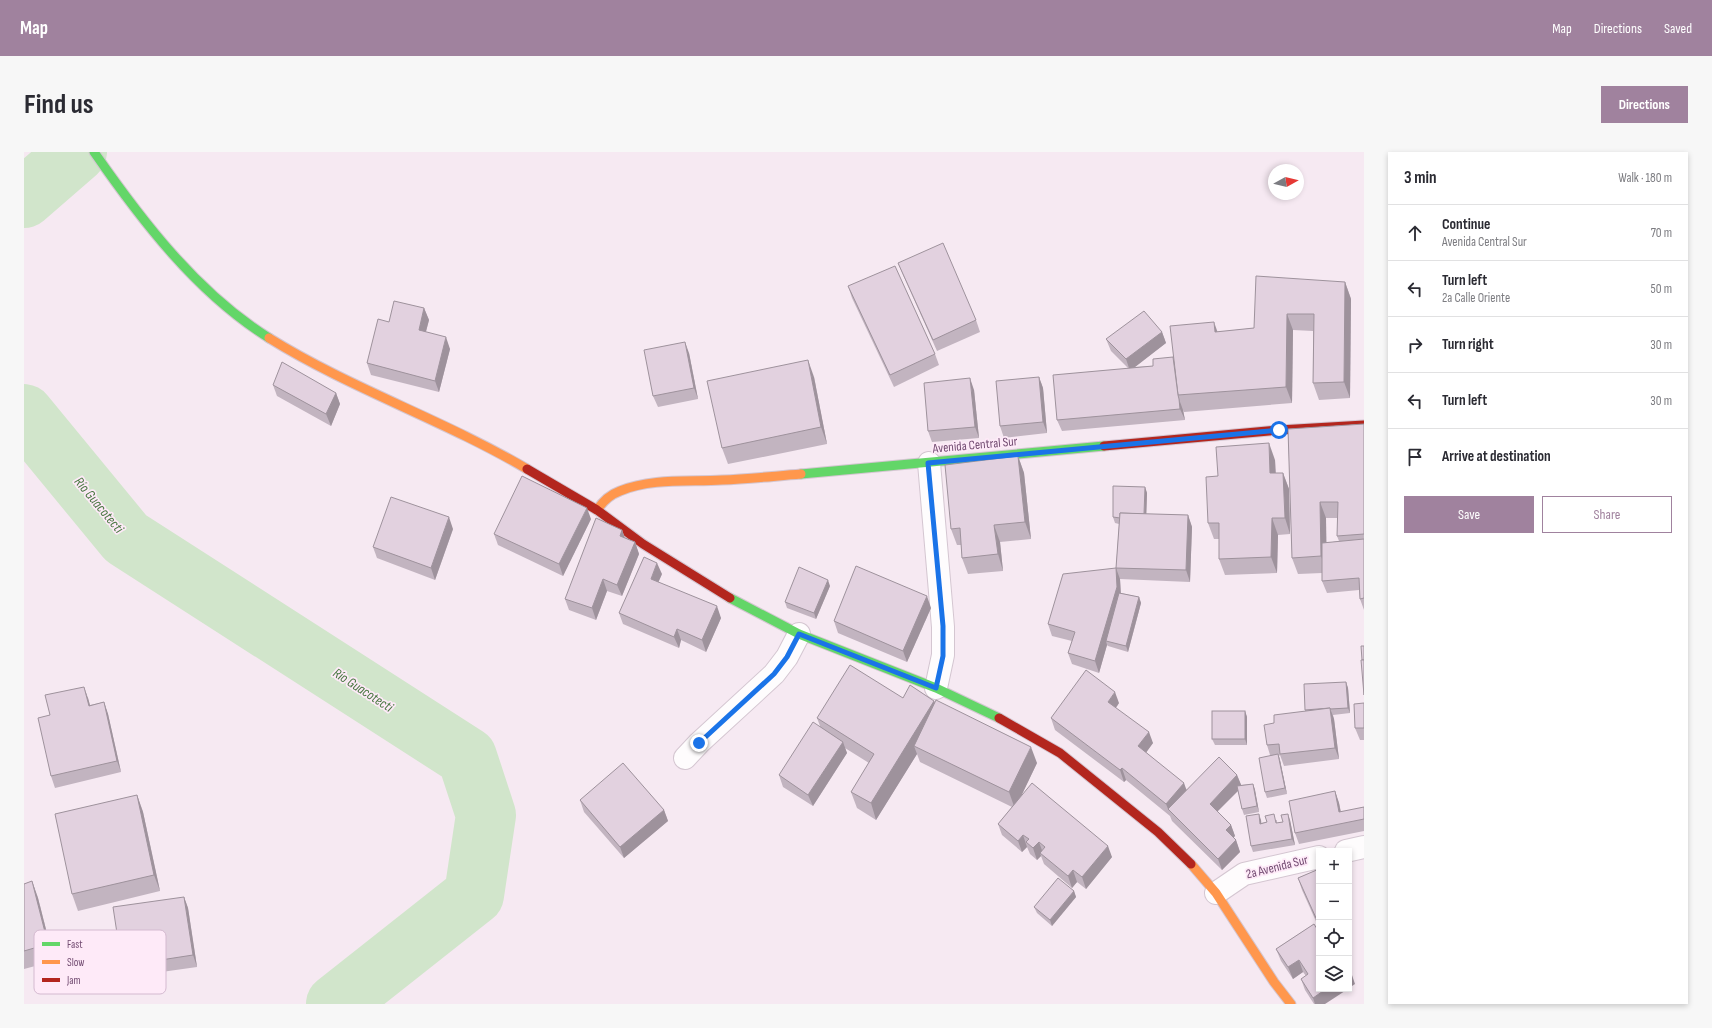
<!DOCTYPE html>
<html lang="en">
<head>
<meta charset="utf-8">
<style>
	:root { --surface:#fff; --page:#f7f7f7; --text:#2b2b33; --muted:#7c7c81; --line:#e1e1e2; --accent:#a0829e }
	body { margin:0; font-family:"Sofia Sans Condensed",sans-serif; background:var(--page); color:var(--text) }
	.controls { position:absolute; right:12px; bottom:12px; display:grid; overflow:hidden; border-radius:0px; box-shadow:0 2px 6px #0003 }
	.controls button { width:36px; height:36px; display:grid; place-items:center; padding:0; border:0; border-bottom:1px solid var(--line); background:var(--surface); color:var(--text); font:20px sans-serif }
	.compass { position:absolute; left:1244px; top:12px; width:36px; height:36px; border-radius:50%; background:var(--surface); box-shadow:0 2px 6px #0003; rotate:82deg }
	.stop { position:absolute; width:12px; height:12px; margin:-9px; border:3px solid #1a73e8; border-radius:50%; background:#fff }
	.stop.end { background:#1a73e8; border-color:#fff; box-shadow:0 1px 4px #0008 }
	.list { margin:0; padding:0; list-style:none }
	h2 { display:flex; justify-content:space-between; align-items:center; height:52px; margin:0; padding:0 16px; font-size:17px }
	h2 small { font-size:13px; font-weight:400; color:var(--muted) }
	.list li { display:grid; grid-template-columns:26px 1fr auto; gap:12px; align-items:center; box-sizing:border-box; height:56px; padding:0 16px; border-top:1px solid var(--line) }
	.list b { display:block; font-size:15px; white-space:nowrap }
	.list p { margin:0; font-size:13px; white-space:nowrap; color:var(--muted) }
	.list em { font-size:13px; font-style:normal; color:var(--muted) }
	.actions { display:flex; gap:8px; padding:12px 16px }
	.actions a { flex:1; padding:9px 0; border:1px solid var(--accent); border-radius:0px; text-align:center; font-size:14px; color:var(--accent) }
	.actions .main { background:var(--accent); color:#fff }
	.icon { flex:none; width:22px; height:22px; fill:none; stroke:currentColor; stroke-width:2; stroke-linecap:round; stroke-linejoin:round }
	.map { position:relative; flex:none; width:1340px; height:852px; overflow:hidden; border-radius:0px }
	header { display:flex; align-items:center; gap:24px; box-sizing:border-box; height:56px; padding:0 20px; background:var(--accent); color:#fff }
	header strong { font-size:19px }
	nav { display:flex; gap:22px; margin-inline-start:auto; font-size:14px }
	.intro { display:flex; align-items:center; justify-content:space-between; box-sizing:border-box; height:96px; padding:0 24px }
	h1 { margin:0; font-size:28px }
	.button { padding:10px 18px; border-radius:0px; background:var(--accent); color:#fff; font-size:14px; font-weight:700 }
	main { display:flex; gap:24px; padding:0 24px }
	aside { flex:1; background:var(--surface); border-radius:0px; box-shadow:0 2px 6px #0003 }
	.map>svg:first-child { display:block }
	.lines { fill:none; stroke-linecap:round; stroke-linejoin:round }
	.river { stroke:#d1e5cb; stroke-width:60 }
	.street-casing { stroke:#d4c6d1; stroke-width:24 }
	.fast-casing { stroke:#d4c6d1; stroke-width:11 }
	.slow-casing { stroke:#d4c6d1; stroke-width:11 }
	.jam-casing { stroke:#d4c6d1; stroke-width:11 }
	.street { stroke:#fefcfd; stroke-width:22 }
	.fast { stroke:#63d668; stroke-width:9 }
	.slow { stroke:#ff974d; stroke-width:9 }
	.jam { stroke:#b3261e; stroke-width:9 }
	.wall { fill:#c2b4c0; fill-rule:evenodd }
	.shaded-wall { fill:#9e929c }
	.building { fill:#e2d1df; stroke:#9e929c }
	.route { stroke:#1a73e8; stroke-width:5 }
	.labels { text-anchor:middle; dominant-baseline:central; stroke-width:3.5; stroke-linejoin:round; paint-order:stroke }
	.street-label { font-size:13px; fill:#724b71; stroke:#feeaf8 }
	.water-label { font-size:14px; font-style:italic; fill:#487740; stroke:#feeaf8 }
	.key { fill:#feeaf8; stroke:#d4bad0; stroke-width:1 }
	.key-label { font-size:11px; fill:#724b71 }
</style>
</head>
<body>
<header>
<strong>Map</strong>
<nav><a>Map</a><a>Directions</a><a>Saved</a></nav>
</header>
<div class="intro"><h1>Find us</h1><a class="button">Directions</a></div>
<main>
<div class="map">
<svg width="1340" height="852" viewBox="0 0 1340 852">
	<rect width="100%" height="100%" fill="#f6e9f2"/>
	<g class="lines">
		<g class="river">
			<polyline points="0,46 53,0"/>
			<polyline points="0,262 102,386 443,605 462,663 450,743 312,852"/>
		</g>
		<g class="street-casing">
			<g id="street">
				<polyline points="905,311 919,475 919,503 912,536"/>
				<polyline points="661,606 675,591 750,522 763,505 775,482"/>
				<polyline points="1322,699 1340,695"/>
				<polyline points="1192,741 1220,722 1295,705"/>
			</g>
		</g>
		<g class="fast-casing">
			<g id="fast">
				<path d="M70,0c48,69 103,141 175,186"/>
				<polyline points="777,322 1080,294"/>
				<polyline points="706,446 775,482 912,536 975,566"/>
			</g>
		</g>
		<g class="slow-casing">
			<g id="slow">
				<path d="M245,186c82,51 175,82 258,131"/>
				<path d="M573,358c6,-9 12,-15 23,-19 31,-13 69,-9 102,-11 27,-1 53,-4 79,-6"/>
				<polyline points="1167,712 1192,741 1250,830 1267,852"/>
			</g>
		</g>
		<g class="jam-casing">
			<g id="jam">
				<polyline points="1080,294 1255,278 1340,273"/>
				<polyline points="503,317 573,358 619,392 706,446"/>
				<polyline points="975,566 1036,601 1134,680 1167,712"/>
			</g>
		</g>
		<use href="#street" class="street"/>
		<use href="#fast" class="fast"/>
		<use href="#slow" class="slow"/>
		<use href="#jam" class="jam"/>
	</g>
	<g class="wall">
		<polygon points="874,111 952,168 956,180 913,199 879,123"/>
		<polygon points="1321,130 1327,147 1326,246 1295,248 1289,231 1289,179 1269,178 1268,251 1160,260 1159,258 1161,268 1038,279 1033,268 1104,216 1087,199 1082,187 1138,180 1142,191 1110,215 1129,214 1149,205 1194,180 1230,176"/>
		<polygon points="824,134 911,202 915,213 870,235 828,146"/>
		<polygon points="400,156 405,168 402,180 426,197 415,240 347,223 343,211 365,170"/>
		<polygon points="665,201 674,247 634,255 629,244"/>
		<polygon points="790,225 803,292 704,312 698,296"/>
		<polygon points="1015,225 1019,236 1023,281 980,286 976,274"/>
		<polygon points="249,233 312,241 316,252 307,274 253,244"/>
		<polygon points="950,238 955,286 908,290 904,279"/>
		<path d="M1340,272v186l-4,-11 -1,-9 -32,3 -5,-12v-8l-24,1 -6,-16 -4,-129zM1302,366h12l-1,18 2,5 -13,2z"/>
		<polygon points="994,304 1000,321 1007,387 976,390 979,419 944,422 938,406 937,393 933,393 927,377"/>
		<polygon points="1251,308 1252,321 1259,321 1265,337 1266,382 1254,383 1253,421 1201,423 1195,407 1195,387 1190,387 1184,371 1194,324"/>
		<polygon points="1121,335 1123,341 1122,362 1164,363 1168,375 1166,430 1096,427 1097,441 1115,445 1117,451 1104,500 1084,494 1083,493 1075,521 1048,512 1044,501 1048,489 1028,484 1024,472 1092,416 1095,372 1091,371 1089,365"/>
		<polygon points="567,367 539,424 474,393 470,382"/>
		<polygon points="429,377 411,428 353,406 349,395"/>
		<polygon points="598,378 601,386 611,390 615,402 598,444 583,439 572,468 545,458 541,447"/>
		<polygon points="638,422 634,430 697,466 682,500 657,488 655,496 599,472 595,461"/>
		<polygon points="806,434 792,467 763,456 761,450"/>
		<polygon points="907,456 883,510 814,481 810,469"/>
		<polygon points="1322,530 1324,536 1326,561 1309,563 1310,567 1315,607 1260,614 1256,603 1255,604 1256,608 1263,642 1243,646 1241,640 1246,603 1243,593 1250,571 1281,559 1281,558"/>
		<polygon points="64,546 66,553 80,550 84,562 97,620 31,636 27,624 26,563"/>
		<polygon points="879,546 910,549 911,550 1013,611 997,644 1088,705 1062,737 1053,730 1048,736 1020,712 1017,704 1013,708 1006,702 1003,695 998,700 978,683 974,672 988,655 896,610 893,602 852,668 833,656 827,640 845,611 821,596 823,601 789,654 759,635 755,623 796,574 793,566"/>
		<polygon points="1095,551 1092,556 1129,591 1122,600 1163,638 1213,623 1217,633 1229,632 1231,638 1235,660 1220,663 1218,657 1214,638 1193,659 1207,673 1211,684 1209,686 1212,688 1216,700 1198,718 1148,669 1146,664 1102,628 1100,630 1031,578 1027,566"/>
		<polygon points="1340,551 1340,588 1336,588 1331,576"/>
		<polygon points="1221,559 1223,565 1223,593 1191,593 1188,587"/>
		<polygon points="1311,639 1315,651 1317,660 1340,655 1340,679 1275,692 1271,681"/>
		<polygon points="113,643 119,660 136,739 54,759 48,742"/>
		<polygon points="556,648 640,658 644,669 600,706 560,660"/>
		<polygon points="1237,668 1237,671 1253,668 1253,671 1259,670 1266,668 1271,693 1229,700 1227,694"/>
		<polygon points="1295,717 1295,776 1278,738 1274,726"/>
		<polygon points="8,729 14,746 30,809 0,817 0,732"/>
		<polygon points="1325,738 1328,747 1325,749"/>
		<polygon points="1050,739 1052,745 1028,774 1013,761 1010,755"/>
		<polygon points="160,745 164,756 173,815 102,825 98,814"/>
		<polygon points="1290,772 1301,852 1290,852 1281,838 1277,827 1282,824 1279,820 1269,827 1257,809 1252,797"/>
	</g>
	<g class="shaded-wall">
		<polygon points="1321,130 1327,147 1326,246 1320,230"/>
		<polygon points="400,156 405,168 399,190 395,178"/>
		<polygon points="1263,162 1269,178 1268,251 1262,235"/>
		<polygon points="1190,170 1196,187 1191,180"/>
		<polygon points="1138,180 1142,191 1106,219 1102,207"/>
		<polygon points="422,185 426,197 415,240 411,229"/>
		<polygon points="661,190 665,201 674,247 670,236"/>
		<polygon points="784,208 790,225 803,292 797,275"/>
		<polygon points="1015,225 1019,236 1023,281 1019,270"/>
		<polygon points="946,226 950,238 955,286 951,275"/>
		<polygon points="312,241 316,252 307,274 302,262"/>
		<polygon points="1155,247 1159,258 1161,268 1156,257"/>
		<polygon points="1245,291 1251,308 1252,337 1246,321"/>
		<polygon points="994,304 1000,321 1007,387 1001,370"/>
		<polygon points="1259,321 1265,337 1266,382 1261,366"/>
		<polygon points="1121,335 1123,341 1122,373 1120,367"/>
		<polygon points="1296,350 1302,366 1303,421 1297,404"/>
		<polygon points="563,356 567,367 539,424 535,412"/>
		<polygon points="1164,363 1168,375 1166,430 1162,418"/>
		<polygon points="425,365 429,377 411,428 407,416"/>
		<polygon points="1248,366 1254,383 1253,421 1247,405"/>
		<polygon points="970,373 976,390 979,419 974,402"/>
		<polygon points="598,378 602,390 596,384"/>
		<polygon points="611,390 615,402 598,444 593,433"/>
		<polygon points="633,411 638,422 631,438 627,427"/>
		<polygon points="1092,416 1096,427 1097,447 1082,489 1083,493 1075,521 1071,509"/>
		<polygon points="579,427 583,439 572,468 568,456"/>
		<polygon points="804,428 806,434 792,467 790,461"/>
		<polygon points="903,444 907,456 883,510 879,499"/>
		<polygon points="1115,445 1117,451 1104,500 1102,494"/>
		<polygon points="693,454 697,466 682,500 678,488"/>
		<polygon points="653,477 657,488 655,496 650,485"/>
		<polygon points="1322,530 1324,536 1326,561 1324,556"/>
		<polygon points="60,535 64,546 69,565 65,554"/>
		<polygon points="1091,540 1095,551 1088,561 1084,550"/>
		<polygon points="910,549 916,565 890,594 893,602 852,668 847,651"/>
		<polygon points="80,550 84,562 97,620 93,609"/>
		<polygon points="1306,556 1310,567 1315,607 1311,596"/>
		<polygon points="1221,559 1223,565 1223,593 1221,587"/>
		<polygon points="1125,580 1129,591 1119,605 1114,594"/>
		<polygon points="819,590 823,601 789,654 784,643"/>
		<polygon points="1007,595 1013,611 991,657 985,640"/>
		<polygon points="1254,602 1256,608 1263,642 1261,636"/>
		<polygon points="1098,616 1102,628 1100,630 1096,618"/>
		<polygon points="1213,623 1218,635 1190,663 1186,652"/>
		<polygon points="1160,631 1164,642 1144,657 1142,652"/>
		<polygon points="1229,632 1231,638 1235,660 1233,654"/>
		<polygon points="1311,639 1315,651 1319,672 1315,660"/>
		<polygon points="113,643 119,660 136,739 130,723"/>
		<polygon points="640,658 644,669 600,706 596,695"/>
		<polygon points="1235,662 1237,668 1238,677 1236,672"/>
		<polygon points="1264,662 1266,668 1271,693 1268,687"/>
		<polygon points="1207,673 1211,684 1206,689 1202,678"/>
		<polygon points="999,683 1003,695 998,700 994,689"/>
		<polygon points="1212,688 1216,700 1198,718 1194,707"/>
		<polygon points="1015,690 1019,701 1016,701 1017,704 1013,708 1009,696"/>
		<polygon points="1084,694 1088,705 1062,737 1058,725"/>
		<polygon points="1049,718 1053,730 1048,736 1044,724"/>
		<polygon points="8,729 14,746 30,809 24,792"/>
		<polygon points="1050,739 1052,745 1028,774 1026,768"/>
		<polygon points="160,745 164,756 173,815 169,803"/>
		<polygon points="1275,808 1279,820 1269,827 1264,815"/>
		<polygon points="1327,820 1331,832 1325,836 1325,822"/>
		<polygon points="1302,837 1324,837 1301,852 1291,852 1289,846"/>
	</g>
	<g class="building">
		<polygon points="919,91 952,168 909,188 874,111"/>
		<polygon points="871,114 911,202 866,223 824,134"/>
		<polygon points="1232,124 1321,130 1320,230 1289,231 1290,162 1263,162 1262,235 1154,243 1146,174 1190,170 1191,180 1230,176"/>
		<polygon points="370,149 400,156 395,178 422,185 411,229 343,211 354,167 365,170"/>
		<polygon points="1120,159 1138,180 1102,207 1082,187"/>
		<polygon points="661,190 670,236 629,244 620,198"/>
		<polygon points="1149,205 1154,243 1155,247 1156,257 1033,268 1029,223 1129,214 1129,207"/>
		<polygon points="784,208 797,275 698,296 683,229"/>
		<polygon points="258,210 312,241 302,262 249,233"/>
		<polygon points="1015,225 1019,270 976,274 972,229"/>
		<polygon points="946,226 951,275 904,279 900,231"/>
		<polygon points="1340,272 1340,382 1313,384 1314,350 1296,350 1297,404 1268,406 1264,277"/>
		<polygon points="1245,291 1246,321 1259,321 1261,366 1248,366 1247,405 1195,407 1195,371 1184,371 1182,325 1194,324 1192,295"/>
		<polygon points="994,304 1001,370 970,373 974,402 938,406 936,376 927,377 921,313"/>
		<polygon points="498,324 563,356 535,412 470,382"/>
		<polygon points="1089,334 1121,335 1120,362 1096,361 1096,366 1089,365"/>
		<polygon points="367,345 425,365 407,416 349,395"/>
		<polygon points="1096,361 1164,363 1162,418 1092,416 1093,435 1071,509 1044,501 1051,480 1024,472 1039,422 1092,416"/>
		<polygon points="572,366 598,378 596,384 611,390 593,433 579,427 568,456 541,447"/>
		<polygon points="1340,387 1340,446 1336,447 1335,426 1298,429 1298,391"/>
		<polygon points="620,405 633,411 627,427 693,454 678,488 653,477 650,485 595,461"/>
		<polygon points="832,414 903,444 879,499 810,469"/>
		<polygon points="775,415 804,428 790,461 761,450"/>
		<polygon points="1095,441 1115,445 1102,494 1082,489"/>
		<polygon points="1337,494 1340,494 1340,508 1338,508"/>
		<polygon points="1337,508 1340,508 1340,543"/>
		<polygon points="826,513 879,546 886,533 910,549 847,651 827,640 850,602 793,566"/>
		<polygon points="1062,518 1091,540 1084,550 1125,580 1114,594 1160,631 1142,652 1098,616 1096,618 1027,566"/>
		<polygon points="1322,530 1324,556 1306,557 1306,556 1281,558 1280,532"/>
		<polygon points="60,535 65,554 80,550 93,609 27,624 14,566 26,563 21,543"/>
		<polygon points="912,548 1007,595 985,640 890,594"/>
		<polygon points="1340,551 1340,576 1331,576 1330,552"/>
		<polygon points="1306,556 1311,596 1256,602 1255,592 1243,593 1240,573 1250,571 1250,563"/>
		<rect x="1188" y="559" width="33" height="28"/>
		<polygon points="789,570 819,590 784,643 755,623"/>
		<polygon points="1254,602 1261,636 1241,640 1235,606"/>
		<polygon points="1195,605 1213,623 1186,652 1207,673 1202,678 1212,688 1194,707 1144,657"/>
		<polygon points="599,611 640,658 596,695 556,648"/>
		<polygon points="1008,631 1084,694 1058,725 1049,718 1044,724 1016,701 1021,695 1015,690 1009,696 1002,690 1005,687 999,683 994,689 974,672"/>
		<polygon points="1229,632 1233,654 1218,657 1213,634"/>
		<polygon points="1311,639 1315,660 1340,655 1340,667 1271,681 1265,649"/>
		<polygon points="113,643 130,723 48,742 31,662"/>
		<polygon points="1235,662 1236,672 1243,670 1241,664 1250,662 1252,671 1259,670 1257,663 1264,662 1268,687 1227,694 1222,664"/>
		<polygon points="1295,717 1295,764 1292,766 1274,726"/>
		<polygon points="1034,726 1050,739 1026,768 1010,755"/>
		<polygon points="8,729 24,792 0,799 0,732"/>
		<polygon points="160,745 169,803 98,814 89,755"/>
		<polygon points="1290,772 1295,780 1295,837 1302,837 1289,846 1277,827 1284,822 1275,808 1264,815 1252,797"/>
		<polygon points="1325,817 1327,820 1325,822"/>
	</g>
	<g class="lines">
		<polyline class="route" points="675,591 750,522 763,505 775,482 912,536 919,504 919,474 904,311 1255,278"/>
	</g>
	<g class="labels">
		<g class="street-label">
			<text transform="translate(951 293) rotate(-5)">Avenida Central Sur</text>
			<text transform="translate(1253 715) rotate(-14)">2a Avenida Sur</text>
		</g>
		<g class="water-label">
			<text transform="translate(75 353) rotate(50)">Río Guacotecti</text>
			<text transform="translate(339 538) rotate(33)">Río Guacotecti</text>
		</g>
	</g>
	<rect x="10" y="778" width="132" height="64" rx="6" class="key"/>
	<rect x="18" y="790" width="18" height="4" fill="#63d668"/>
	<rect x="18" y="808" width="18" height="4" fill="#ff974d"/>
	<rect x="18" y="826" width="18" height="4" fill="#b3261e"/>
	<g class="key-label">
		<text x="43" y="796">Fast</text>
		<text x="43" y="814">Slow</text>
		<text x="43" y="832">Jam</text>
	</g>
</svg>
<div class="controls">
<button>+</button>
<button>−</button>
<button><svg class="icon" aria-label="locate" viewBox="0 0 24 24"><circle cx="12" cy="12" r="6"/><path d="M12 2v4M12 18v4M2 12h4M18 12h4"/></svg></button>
<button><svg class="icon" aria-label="layers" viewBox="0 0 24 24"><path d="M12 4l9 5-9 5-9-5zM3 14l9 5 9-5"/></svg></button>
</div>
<svg class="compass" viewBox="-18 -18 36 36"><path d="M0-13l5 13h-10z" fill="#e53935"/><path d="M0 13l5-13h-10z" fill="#7c7c81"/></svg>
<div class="stop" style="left:1255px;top:278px"></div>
<div class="stop end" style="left:675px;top:591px"></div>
</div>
<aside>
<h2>3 min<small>Walk · 180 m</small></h2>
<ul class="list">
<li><svg class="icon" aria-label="ahead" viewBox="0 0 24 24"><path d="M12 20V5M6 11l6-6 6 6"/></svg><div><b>Continue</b><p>Avenida Central Sur</p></div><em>70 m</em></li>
<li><svg class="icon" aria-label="left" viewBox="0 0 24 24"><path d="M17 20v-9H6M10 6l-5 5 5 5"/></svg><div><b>Turn left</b><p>2a Calle Oriente</p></div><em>50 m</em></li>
<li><svg class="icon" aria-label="right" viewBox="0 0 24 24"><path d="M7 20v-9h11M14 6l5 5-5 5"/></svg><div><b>Turn right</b></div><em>30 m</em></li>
<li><svg class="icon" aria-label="left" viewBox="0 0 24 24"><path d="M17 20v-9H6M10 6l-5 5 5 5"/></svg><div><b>Turn left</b></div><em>30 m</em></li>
<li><svg class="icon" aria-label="arrive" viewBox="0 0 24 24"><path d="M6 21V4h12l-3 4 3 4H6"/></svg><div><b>Arrive at destination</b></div></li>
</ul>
<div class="actions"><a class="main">Save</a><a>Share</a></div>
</aside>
</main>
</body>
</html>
